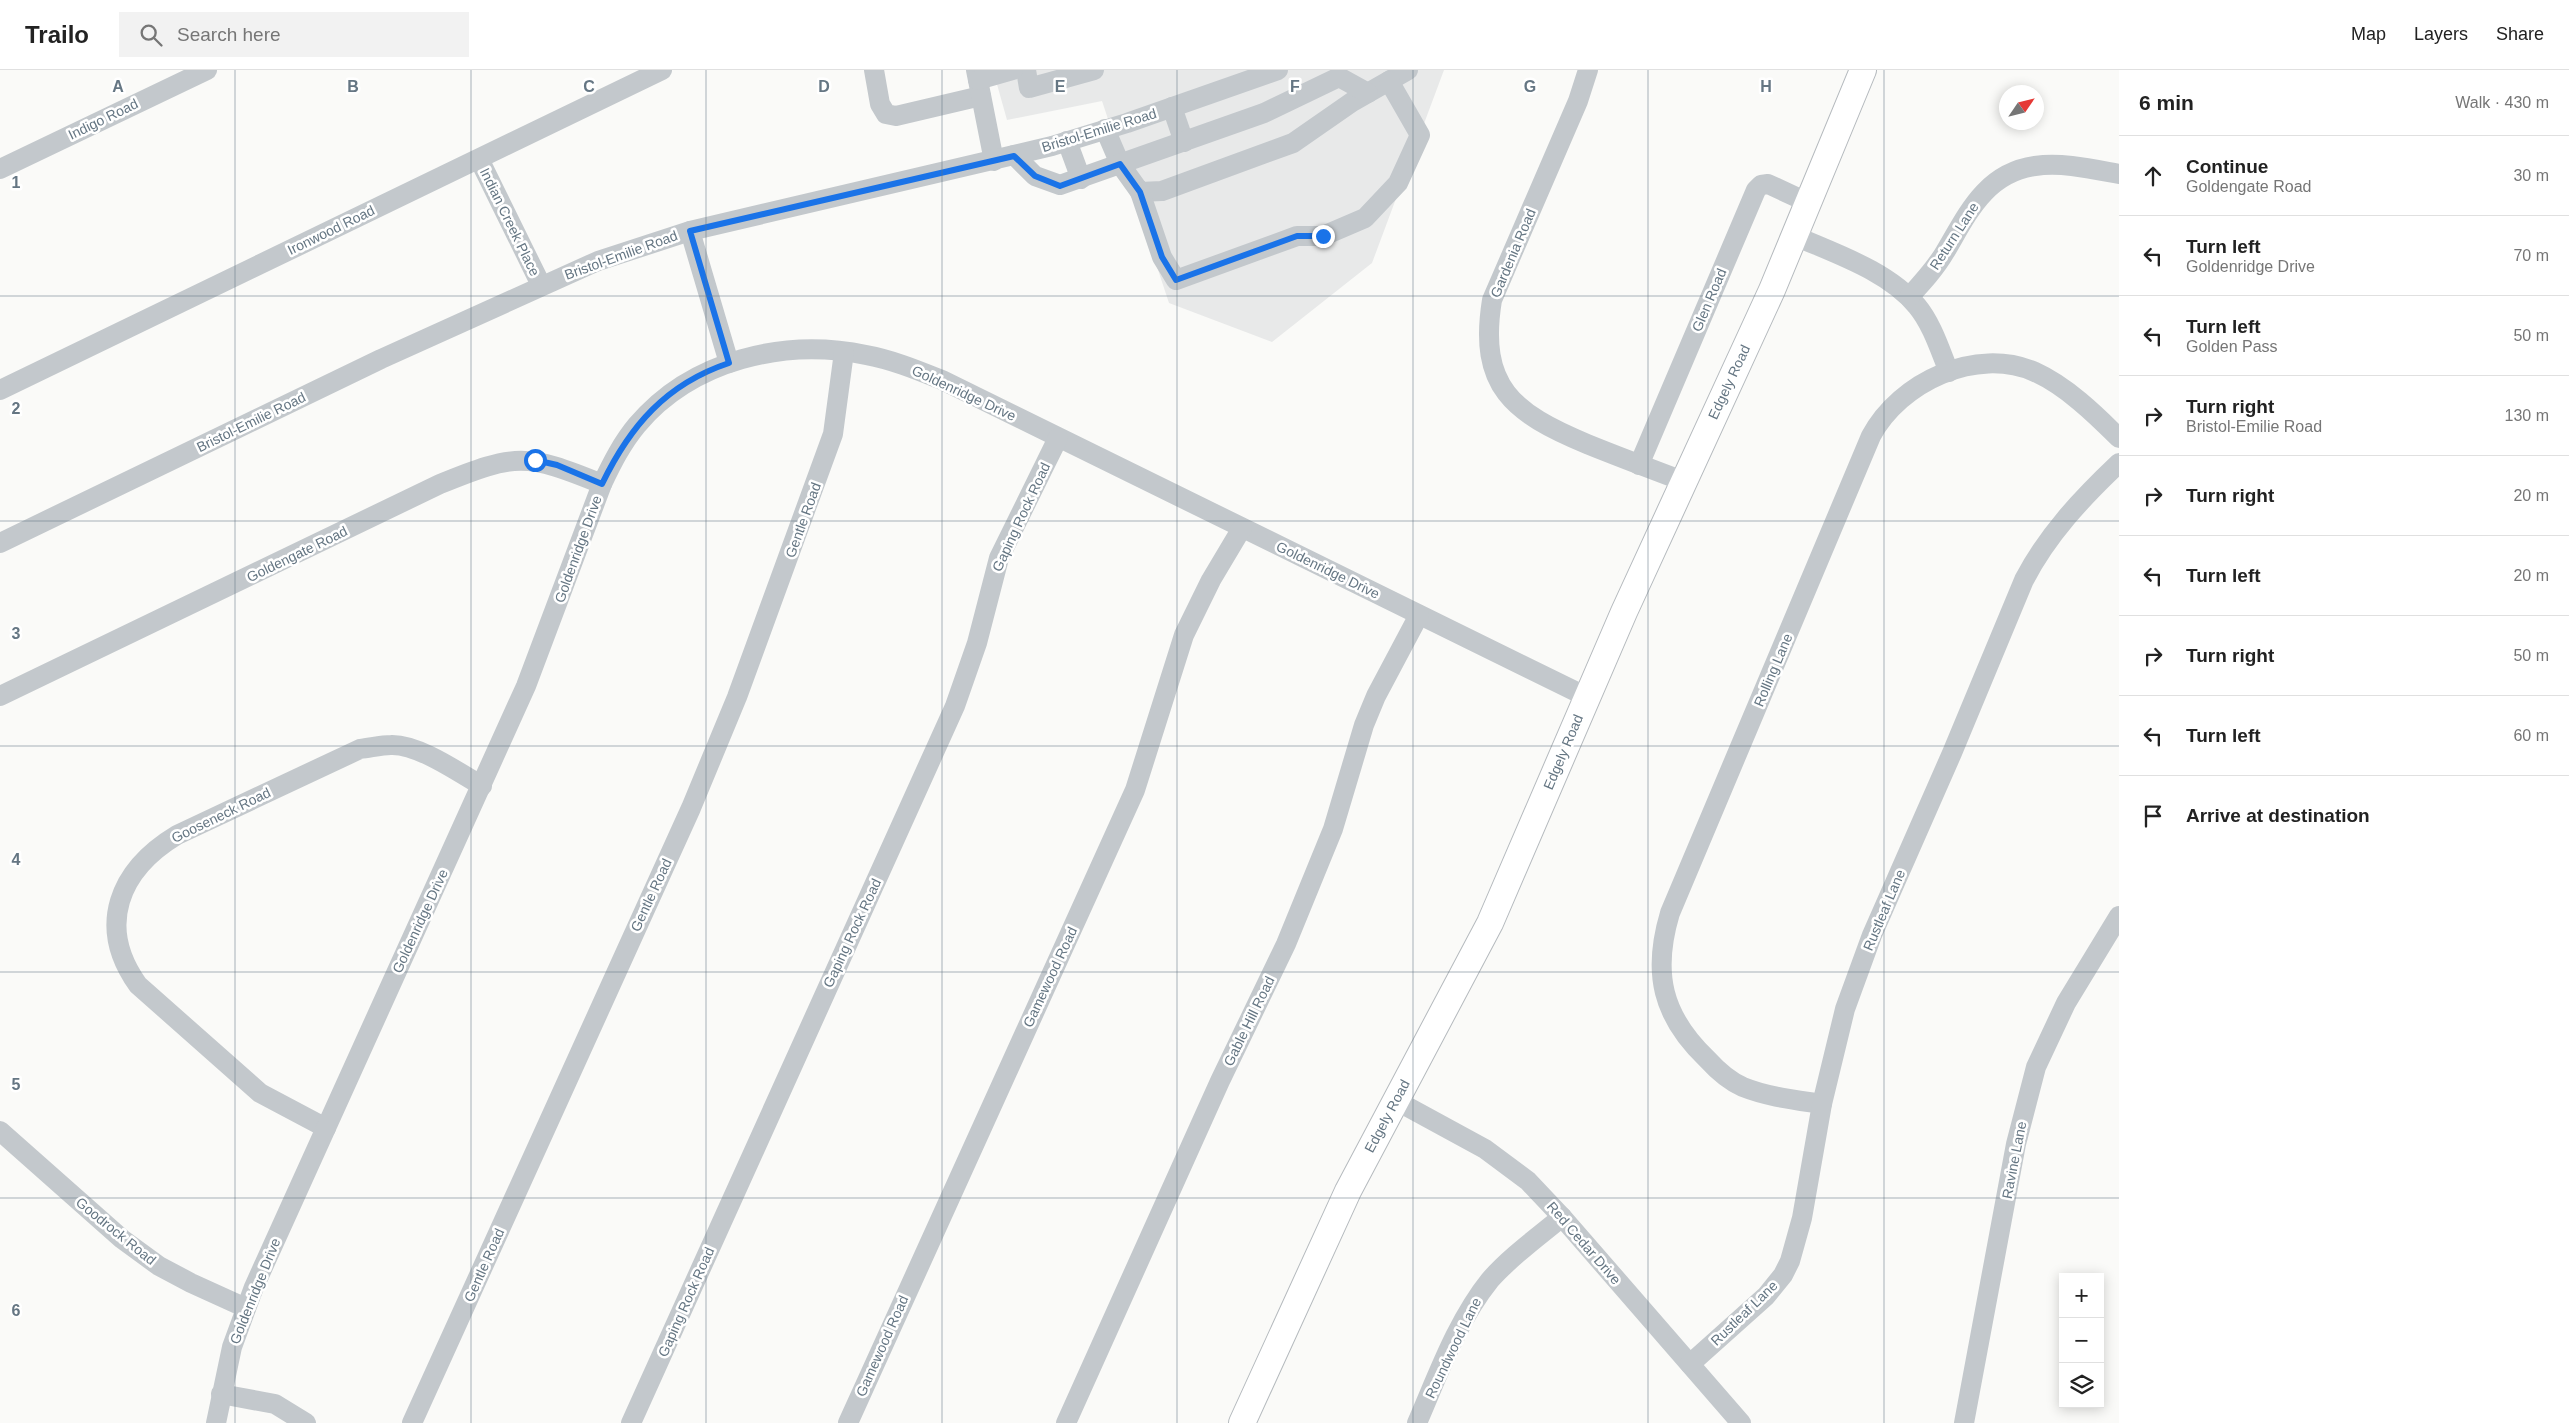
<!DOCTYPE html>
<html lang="en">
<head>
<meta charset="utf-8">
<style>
	:root { --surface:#fff; --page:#f2f2f2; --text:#222; --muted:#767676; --line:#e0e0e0 }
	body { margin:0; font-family:Arial,sans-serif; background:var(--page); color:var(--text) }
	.controls { position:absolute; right:15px; bottom:15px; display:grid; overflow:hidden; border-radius:0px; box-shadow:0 2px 12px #0003 }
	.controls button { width:45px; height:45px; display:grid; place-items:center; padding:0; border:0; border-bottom:1px solid var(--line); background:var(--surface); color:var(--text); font:25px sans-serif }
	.compass { position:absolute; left:1999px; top:15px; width:45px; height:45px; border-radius:50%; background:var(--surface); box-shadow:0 2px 12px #0003; rotate:55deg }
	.stop { position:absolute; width:15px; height:15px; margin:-11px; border:4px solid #1a73e8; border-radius:50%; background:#fff }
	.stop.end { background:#1a73e8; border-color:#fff; box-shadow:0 1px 5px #0008 }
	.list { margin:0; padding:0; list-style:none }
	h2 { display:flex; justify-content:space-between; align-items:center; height:65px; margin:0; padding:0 20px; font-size:21px }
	h2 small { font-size:16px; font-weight:400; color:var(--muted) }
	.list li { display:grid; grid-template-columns:32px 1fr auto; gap:15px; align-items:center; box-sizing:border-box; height:80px; padding:0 20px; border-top:1px solid var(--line) }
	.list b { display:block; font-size:19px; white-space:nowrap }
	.list p { margin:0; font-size:16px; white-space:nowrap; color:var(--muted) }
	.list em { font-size:16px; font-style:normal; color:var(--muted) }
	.icon { flex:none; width:28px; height:28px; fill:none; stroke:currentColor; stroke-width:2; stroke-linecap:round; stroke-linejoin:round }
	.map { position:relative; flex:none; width:2119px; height:1353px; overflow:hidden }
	header { display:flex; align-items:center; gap:30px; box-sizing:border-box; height:70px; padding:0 25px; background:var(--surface); border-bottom:1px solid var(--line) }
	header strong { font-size:24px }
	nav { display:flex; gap:28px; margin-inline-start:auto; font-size:18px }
	.search { width:350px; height:45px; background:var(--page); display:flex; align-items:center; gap:12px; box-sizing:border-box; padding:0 18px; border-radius:0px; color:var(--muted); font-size:19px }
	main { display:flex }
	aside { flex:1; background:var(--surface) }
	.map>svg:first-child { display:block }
	.built { fill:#e8e9e9 }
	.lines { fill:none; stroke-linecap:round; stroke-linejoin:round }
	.major-casing { stroke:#b5babe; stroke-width:28 }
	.minor { stroke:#c3c8cc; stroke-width:20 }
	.major { stroke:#fff; stroke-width:26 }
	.route { stroke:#1a73e8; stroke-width:6 }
	.grid { fill:none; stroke:#657683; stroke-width:1; stroke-opacity:0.55 }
	.labels { text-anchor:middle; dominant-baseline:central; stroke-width:5; stroke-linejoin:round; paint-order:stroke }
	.street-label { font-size:14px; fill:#657683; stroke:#fff }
	.grid-label { font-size:16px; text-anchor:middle; font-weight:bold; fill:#657683; stroke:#fff; stroke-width:5; stroke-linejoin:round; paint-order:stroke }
</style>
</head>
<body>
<header>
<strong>Trailo</strong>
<div class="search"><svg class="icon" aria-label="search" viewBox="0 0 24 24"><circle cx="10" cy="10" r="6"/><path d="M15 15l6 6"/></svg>Search here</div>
<nav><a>Map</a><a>Layers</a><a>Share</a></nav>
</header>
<main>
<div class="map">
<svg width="2119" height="1353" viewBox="0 0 2119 1353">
	<rect width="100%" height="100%" fill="#fafaf8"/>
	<polygon class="built" points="993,0 1444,0 1372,193 1272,272 1169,233 1102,31 1007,50"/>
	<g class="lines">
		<g class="major-casing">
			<polyline id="major" points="1242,1353 1348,1121 1490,853 1624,542 1772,220 1863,0"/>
		</g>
		<g class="minor">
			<polyline points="874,0 880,34 886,44 896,46 981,26"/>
			<polyline points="976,0 994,91"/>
			<polyline points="1026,0 1029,18 1094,0"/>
			<path d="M1588,0l-10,31 -86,199c-14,87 21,113 95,144 32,13 64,25 96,37"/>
			<polyline points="978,10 1013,0"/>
			<polyline points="1172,37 1184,72"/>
			<polyline points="1105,59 1120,94 1140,122 1162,121 1293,73 1352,32 1408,0"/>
			<polyline points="1067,71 1081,109"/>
			<polyline points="1014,85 1035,106 1060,115 1264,43 1339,7 1368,23"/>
			<polyline points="479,89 541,215"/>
			<polyline points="0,99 207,0"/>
			<polyline points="1140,122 1162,187 1176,210 1297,166 1323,166 1365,148 1398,113 1420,65 1389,11"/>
			<polyline points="690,161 729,293"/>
			<path d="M1795,166c41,18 93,35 122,70 15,18 23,44 32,66"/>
			<path d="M1909,227c13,-14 26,-28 36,-45 22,-37 40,-79 90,-86 27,-4 57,3 84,8"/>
			<polyline points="0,320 662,0"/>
			<polyline points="1639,395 1756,120 1761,115 1768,114 1809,133"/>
			<polyline points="0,473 381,289 598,191 690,161 1052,76 1127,53 1278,0"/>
			<path d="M0,626l440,-212c76,-31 86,-31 162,0"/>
			<polyline points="1395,1030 1485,1079 1528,1111 1562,1147 1741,1353"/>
			<path d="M1822,1034c-26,-4 -54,-7 -79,-17 -14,-6 -26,-17 -36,-28 -45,-43 -55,-86 -37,-146l201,-477c29,-54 105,-90 164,-64 31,14 60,42 84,66"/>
			<path d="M326,1058l-66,-35 -122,-108c-42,-59 -19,-115 39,-150l183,-86c10,-1 21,-4 31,-4 27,-1 67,27 91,41"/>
			<polyline points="0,1061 122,1169 159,1196 191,1213 246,1238"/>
			<path d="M1690,1294l76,-68 17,-21 7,-14 12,-43 20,-114 23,-95 27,-74 80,-182 72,-173c24,-46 58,-82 95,-117"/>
			<polyline points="221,1324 275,1334 306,1353"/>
			<path d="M216,1353l16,-76 22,-60 272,-601 76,-202c10,-21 20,-41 35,-59 55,-65 147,-87 229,-70 27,5 51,15 76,25l645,317"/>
			<polyline points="412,1353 691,738 737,627 833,364 844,282"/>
			<polyline points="631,1353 955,636 977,573 999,488 1058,368"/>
			<polyline points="848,1353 1135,720 1184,565 1211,510 1242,458"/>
			<polyline points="1066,1353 1220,1011 1286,874 1333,759 1364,655 1376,626 1419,545"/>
			<path d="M1417,1353c21,-48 40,-102 73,-143 21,-24 48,-43 72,-63"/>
			<polyline points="1964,1353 2016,1074 2036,997 2066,933 2119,846"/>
		</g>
		<use href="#major" class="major"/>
	</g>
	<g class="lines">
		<path class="route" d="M535,390l22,5 45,19c28,-58 64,-100 127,-121l-39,-132 324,-75 21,20 25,10 60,-22 20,28 22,65 14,23 121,-44h26"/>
	</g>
	<path class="grid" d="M235,0v1353M471,0v1353M706,0v1353M942,0v1353M1177,0v1353M1413,0v1353M1648,0v1353M1884,0v1353M0,226h2119M0,451h2119M0,676h2119M0,902h2119M0,1128h2119"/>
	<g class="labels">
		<g class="street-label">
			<text transform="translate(103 49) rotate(-26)">Indigo Road</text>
			<text transform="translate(1099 60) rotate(-17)">Bristol-Emilie Road</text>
			<text transform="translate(510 152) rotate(64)">Indian Creek Place</text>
			<text transform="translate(331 160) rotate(-26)">Ironwood Road</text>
			<text transform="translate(1954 166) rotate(-57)">Return Lane</text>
			<text transform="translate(1513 183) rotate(-67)">Gardenia Road</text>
			<text transform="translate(621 185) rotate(-20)">Bristol-Emilie Road</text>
			<text transform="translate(1709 230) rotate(-67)">Glen Road</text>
			<text transform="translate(1729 312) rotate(-65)">Edgely Road</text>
			<text transform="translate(964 323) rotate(25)">Goldenridge Drive</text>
			<text transform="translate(251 352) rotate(-26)">Bristol-Emilie Road</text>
			<text transform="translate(1021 447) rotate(-65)">Gaping Rock Road</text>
			<text transform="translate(803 450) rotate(-70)">Gentle Road</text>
			<text transform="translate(578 479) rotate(-70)">Goldenridge Drive</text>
			<text transform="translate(297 484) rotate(-26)">Goldengate Road</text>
			<text transform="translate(1328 500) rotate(26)">Goldenridge Drive</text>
			<text transform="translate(1773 600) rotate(-67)">Rolling Lane</text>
			<text transform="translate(1563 682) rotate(-67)">Edgely Road</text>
			<text transform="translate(221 745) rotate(-26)">Gooseneck Road</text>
			<text transform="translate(651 825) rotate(-65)">Gentle Road</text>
			<text transform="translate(1884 840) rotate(-67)">Rustleaf Lane</text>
			<text transform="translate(420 851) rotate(-65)">Goldenridge Drive</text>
			<text transform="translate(852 863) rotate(-65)">Gaping Rock Road</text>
			<text transform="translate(1050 907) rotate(-65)">Gamewood Road</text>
			<text transform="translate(1249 951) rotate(-64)">Gable Hill Road</text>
			<text transform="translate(1387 1046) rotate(-62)">Edgely Road</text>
			<text transform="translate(2014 1090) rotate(-79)">Ravine Lane</text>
			<text transform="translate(116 1161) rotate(39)">Goodrock Road</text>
			<text transform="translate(1584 1173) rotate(49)">Red Cedar Drive</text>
			<text transform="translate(484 1195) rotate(-66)">Gentle Road</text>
			<text transform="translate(255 1221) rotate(-68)">Goldenridge Drive</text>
			<text transform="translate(686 1232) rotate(-66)">Gaping Rock Road</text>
			<text transform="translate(1744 1243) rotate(-44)">Rustleaf Lane</text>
			<text transform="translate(882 1276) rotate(-66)">Gamewood Road</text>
			<text transform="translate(1453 1278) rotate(-64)">Roundwood Lane</text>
		</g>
	</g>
	<g class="grid-label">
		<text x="118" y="22">A</text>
		<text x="353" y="22">B</text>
		<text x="589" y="22">C</text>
		<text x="824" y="22">D</text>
		<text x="1060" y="22">E</text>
		<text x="1295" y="22">F</text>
		<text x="1530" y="22">G</text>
		<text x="1766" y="22">H</text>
		<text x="16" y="118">1</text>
		<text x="16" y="344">2</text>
		<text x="16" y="569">3</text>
		<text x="16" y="795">4</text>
		<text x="16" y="1020">5</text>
		<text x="16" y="1246">6</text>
	</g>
</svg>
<div class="controls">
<button>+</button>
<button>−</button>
<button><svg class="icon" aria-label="layers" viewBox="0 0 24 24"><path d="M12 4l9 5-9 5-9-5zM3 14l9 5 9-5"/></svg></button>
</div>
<svg class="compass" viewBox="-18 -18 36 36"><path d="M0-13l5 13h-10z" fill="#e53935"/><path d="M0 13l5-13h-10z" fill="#767676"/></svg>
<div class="stop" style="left:535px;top:390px"></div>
<div class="stop end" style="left:1323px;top:166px"></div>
</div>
<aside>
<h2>6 min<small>Walk · 430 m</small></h2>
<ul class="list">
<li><svg class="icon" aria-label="ahead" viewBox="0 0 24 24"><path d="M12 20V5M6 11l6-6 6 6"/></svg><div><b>Continue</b><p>Goldengate Road</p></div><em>30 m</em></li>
<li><svg class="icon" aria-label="left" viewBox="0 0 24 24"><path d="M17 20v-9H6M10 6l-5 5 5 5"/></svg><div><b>Turn left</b><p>Goldenridge Drive</p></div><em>70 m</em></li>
<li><svg class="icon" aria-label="left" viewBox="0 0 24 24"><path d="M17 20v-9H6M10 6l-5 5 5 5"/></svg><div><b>Turn left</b><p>Golden Pass</p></div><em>50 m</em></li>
<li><svg class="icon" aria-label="right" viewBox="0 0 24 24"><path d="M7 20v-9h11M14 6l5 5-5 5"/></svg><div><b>Turn right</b><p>Bristol-Emilie Road</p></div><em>130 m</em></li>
<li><svg class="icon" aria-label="right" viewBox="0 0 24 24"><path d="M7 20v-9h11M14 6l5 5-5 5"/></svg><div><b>Turn right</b></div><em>20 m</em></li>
<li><svg class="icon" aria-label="left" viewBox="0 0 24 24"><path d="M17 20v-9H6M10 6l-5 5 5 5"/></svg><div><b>Turn left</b></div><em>20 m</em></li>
<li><svg class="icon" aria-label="right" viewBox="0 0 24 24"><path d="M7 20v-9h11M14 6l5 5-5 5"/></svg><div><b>Turn right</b></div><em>50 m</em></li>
<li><svg class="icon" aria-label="left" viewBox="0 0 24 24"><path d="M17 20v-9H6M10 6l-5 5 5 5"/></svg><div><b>Turn left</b></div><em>60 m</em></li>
<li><svg class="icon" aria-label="arrive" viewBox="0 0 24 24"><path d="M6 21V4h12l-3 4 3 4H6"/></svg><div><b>Arrive at destination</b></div></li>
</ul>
</aside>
</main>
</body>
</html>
